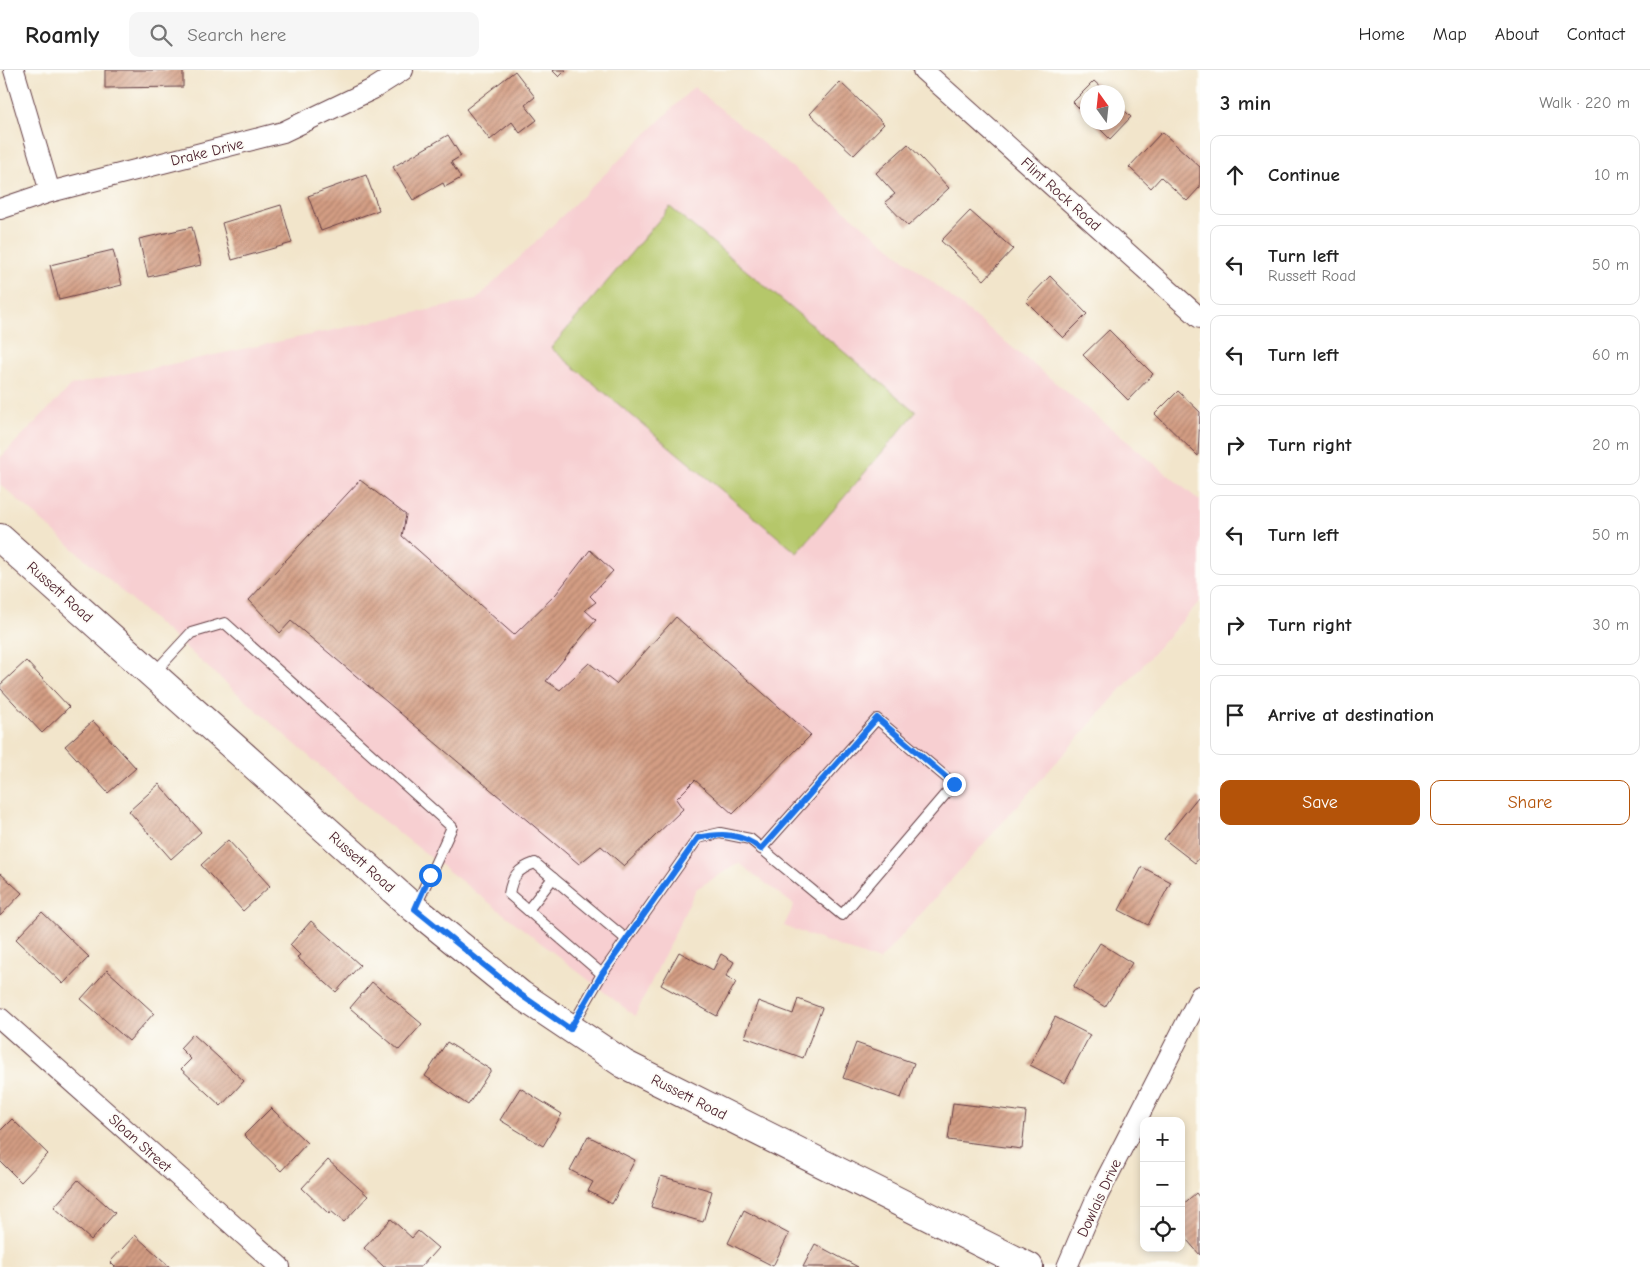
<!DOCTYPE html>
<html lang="en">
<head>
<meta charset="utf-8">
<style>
	:root { --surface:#fff; --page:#f6f6f6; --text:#222; --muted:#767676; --line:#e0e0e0; --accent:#b45309 }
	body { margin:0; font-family:"Comic Neue",sans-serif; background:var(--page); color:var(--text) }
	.controls { position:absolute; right:15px; bottom:15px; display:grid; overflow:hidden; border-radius:10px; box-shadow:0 2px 8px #0003 }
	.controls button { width:45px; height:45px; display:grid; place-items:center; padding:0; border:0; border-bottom:1px solid var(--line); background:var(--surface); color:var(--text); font:25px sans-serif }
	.compass { position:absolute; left:1080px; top:15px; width:45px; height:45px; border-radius:50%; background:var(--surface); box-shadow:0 2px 8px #0003; rotate:345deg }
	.stop { position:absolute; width:15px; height:15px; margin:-11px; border:4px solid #1a73e8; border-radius:50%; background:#fff }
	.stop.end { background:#1a73e8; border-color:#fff; box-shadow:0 1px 5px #0008 }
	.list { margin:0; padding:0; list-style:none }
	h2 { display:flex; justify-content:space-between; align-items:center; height:65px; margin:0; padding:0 20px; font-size:21px }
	h2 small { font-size:16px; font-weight:400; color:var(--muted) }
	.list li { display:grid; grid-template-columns:32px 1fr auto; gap:15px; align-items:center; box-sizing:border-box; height:80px; margin:0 10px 10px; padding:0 10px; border:1px solid var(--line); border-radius:10px }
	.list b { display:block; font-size:19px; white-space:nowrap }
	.list p { margin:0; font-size:16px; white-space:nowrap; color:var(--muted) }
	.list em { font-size:16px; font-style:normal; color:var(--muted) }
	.actions { display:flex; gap:10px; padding:15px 20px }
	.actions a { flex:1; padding:11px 0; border:1px solid var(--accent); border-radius:10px; text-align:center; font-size:18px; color:var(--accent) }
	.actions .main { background:var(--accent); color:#fff }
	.icon { flex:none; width:28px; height:28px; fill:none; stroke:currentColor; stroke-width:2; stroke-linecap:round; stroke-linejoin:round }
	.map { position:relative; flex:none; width:1200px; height:1197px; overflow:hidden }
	header { display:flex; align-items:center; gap:30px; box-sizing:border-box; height:70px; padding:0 25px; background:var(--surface); border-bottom:1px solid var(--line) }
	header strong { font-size:24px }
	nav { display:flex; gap:28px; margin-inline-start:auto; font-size:18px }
	.search { width:350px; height:45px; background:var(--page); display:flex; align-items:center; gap:12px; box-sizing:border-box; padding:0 18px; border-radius:10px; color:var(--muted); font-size:19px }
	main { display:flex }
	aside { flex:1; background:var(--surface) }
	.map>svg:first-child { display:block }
	.built { fill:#f7cfd1 }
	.garden { fill:#b5c76a; stroke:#80734a }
	.building { fill:url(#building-hatch) }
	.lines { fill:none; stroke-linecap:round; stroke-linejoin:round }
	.lane-casing { stroke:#633d43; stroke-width:12 }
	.street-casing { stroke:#633d43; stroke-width:22 }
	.secondary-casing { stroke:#633d43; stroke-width:30 }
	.lane { stroke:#fff; stroke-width:10 }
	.street { stroke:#fff; stroke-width:20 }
	.secondary { stroke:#fff; stroke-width:28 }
	.route { stroke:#1a73e8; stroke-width:6 }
	.labels { text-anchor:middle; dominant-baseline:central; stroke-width:4; stroke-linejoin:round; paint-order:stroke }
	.street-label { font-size:15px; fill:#4a1f2b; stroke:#fdfcf7 }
</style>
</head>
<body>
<header>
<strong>Roamly</strong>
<div class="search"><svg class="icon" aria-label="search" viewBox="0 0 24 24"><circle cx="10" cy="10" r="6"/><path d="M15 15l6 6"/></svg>Search here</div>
<nav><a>Home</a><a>Map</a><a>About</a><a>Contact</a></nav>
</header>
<main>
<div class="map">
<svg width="1200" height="1197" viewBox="0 0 1200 1197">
	<defs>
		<pattern id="building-hatch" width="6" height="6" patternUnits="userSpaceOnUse" patternTransform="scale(1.25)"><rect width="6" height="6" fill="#d39d83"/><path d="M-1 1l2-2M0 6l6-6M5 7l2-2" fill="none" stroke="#ad7f6b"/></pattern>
	</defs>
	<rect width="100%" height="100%" fill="#fdfcf7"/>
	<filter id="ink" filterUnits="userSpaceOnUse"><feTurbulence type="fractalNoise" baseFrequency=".02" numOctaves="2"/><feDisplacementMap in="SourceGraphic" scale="10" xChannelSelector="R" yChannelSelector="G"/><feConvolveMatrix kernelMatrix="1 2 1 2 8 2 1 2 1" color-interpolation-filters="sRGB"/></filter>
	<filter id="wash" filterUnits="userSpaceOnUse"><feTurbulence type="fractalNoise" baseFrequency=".0096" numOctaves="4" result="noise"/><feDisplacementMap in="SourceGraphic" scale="20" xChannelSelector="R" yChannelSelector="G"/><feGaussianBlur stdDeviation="1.12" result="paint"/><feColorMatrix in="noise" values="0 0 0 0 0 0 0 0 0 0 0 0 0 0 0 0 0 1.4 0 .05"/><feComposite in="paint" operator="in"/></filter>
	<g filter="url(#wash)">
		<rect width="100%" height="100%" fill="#f2e5cb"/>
		<polygon class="built" points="694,17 1200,431 1200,531 879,891 784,856 794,835 739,793 696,819 635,946 371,741 0,414 0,388 72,315 476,230"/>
		<polygon class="garden" points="670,137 916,342 797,483 551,278"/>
		<g id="blocks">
			<g class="building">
				<polygon points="105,0 183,0 183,17 105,18"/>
				<polygon points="552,0 566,0 559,7"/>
				<polygon points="515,1 535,27 525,35 537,50 520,63 512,52 490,70 466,39"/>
				<polygon points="1094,11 1106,22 1088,22 1088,47 1073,32"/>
				<polygon points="840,12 884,54 854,85 810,44"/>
				<polygon points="1118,34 1131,47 1110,69 1093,52 1118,52"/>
				<polygon points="1162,62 1200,97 1200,117 1187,131 1161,107 1151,118 1129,97"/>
				<polygon points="448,65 461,86 451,92 461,108 445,117 443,113 413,130 393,97"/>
				<polygon points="908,74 949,118 908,156 885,132 895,124 876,103"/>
				<polygon points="366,105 379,140 321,161 308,126"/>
				<polygon points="281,135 292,173 232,190 222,153"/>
				<polygon points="970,141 1013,179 984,210 941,171"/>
				<polygon points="192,157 201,195 148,207 139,169"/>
				<polygon points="113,180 122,215 59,230 50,195"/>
				<polygon points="1050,206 1087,244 1063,268 1026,231"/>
				<polygon points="1109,260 1153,304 1128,330 1083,285"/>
				<polygon points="1178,321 1200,342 1198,386 1155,344"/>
				<polygon points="360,410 406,445 402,466 514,565 556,524 590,480 613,501 590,526 596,532 585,540 596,550 546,611 560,620 589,593 616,614 676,547 811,665 733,744 695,710 676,729 683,739 624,796 601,776 579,794 291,551 280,563 249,530"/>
				<polygon points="26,591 69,637 42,663 0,618 0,615"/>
				<polygon points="93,651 136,698 108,723 65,676"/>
				<polygon points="159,714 201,762 171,789 129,741"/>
				<polygon points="1198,727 1200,728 1200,787 1195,793 1164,769"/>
				<polygon points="228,770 270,816 243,841 201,795"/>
				<polygon points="1142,797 1171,812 1148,855 1119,840"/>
				<polygon points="0,803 22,823 0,846"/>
				<polygon points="42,842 89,887 63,914 16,869"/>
				<polygon points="311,851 360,895 336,922 297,887 300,885 290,875"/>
				<polygon points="1100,873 1132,893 1105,937 1073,917"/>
				<polygon points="679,882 713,900 721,884 734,892 726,906 736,912 717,946 661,915"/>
				<polygon points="107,900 154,943 129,971 81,929"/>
				<polygon points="372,912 422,954 399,980 350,938"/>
				<polygon points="798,929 822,938 803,988 745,967 758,931 793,944"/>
				<polygon points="1055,947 1090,965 1065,1013 1030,995"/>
				<polygon points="193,964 244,1011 221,1036 181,999 191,989 180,978"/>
				<polygon points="447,972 491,1000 468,1035 425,1006"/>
				<polygon points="856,973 914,993 901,1028 843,1008"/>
				<polygon points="520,1018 562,1044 543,1076 500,1050"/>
				<polygon points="953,1033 1026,1042 1022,1079 948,1070"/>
				<polygon points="271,1038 307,1073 281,1101 244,1065"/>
				<polygon points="12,1049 48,1084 21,1112 0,1091 0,1061"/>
				<polygon points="588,1066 635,1090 612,1134 588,1121 593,1112 570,1100"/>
				<polygon points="328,1090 368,1126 344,1152 331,1141 329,1144 302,1118"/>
				<polygon points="661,1106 712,1121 703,1152 651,1137"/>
				<polygon points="78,1110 115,1143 91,1170 54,1137"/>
				<polygon points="1196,1123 1200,1128 1200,1185 1181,1163 1181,1136"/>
				<polygon points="744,1140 789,1164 773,1196 728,1173"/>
				<polygon points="391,1149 412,1168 418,1161 438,1178 421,1197 384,1197 364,1178"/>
				<polygon points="135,1165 170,1197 115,1197 110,1192"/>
				<polygon points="815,1174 858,1197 803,1197"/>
			</g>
		</g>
	</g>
	<g filter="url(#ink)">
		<use href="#blocks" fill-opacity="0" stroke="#633d43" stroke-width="1"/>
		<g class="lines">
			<g class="lane-casing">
				<g id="lane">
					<polyline points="153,604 191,563 225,553 452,757 415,838"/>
					<polyline points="528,840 553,808"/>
					<path d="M602,904l-93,-80c3,-18 9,-25 26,-31l91,76"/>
					<polyline points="571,958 602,904 698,768 720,763 750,769 842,845 954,714 877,649 761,779"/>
				</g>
			</g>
			<g class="street-casing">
				<g id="street">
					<polyline points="14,0 50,122"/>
					<polyline points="923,0 1200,248"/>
					<polyline points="0,139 50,122 283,62 373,19 403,0"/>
					<polyline points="0,948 280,1197"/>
					<polyline points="1067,1197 1096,1129 1200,926"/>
				</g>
			</g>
			<g class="secondary-casing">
				<polyline id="secondary" points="0,468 415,839 521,925 624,994 1029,1197"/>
			</g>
			<use href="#lane" class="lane"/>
			<use href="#street" class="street"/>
			<use href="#secondary" class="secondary"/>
		</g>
	</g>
	<g class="lines" filter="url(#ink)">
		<path class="route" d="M430,805l-15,34 106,86 49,34 32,-55 96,-136c23,-5 44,-5 63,11l116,-131 77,66"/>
	</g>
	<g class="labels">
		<g class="street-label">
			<text transform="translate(207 82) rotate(-14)">Drake Drive</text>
			<text transform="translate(1061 124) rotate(42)">Flint Rock Road</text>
			<text transform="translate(60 522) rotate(42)">Russett Road</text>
			<text transform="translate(362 792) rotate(42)">Russett Road</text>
			<text transform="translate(689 1027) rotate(27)">Russett Road</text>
			<text transform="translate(140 1073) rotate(42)">Sloan Street</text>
			<text transform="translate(1099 1128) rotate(-65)">Dowlais Drive</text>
		</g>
	</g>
</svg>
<div class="controls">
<button>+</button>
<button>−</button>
<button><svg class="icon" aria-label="locate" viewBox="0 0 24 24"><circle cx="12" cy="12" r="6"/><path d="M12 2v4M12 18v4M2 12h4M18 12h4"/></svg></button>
</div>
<svg class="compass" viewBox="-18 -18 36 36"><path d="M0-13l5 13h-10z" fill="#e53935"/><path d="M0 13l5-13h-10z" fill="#767676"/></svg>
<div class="stop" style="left:430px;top:805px"></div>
<div class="stop end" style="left:954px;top:714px"></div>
</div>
<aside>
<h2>3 min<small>Walk · 220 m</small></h2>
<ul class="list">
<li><svg class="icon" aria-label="ahead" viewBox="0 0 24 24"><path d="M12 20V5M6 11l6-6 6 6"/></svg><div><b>Continue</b></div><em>10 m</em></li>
<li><svg class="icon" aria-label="left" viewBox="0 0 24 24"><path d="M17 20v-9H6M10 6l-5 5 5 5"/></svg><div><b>Turn left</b><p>Russett Road</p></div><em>50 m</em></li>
<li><svg class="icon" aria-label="left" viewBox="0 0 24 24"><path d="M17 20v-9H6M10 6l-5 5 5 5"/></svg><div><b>Turn left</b></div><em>60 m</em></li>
<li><svg class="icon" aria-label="right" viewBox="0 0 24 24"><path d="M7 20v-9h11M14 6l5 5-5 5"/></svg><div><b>Turn right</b></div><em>20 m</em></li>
<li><svg class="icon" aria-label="left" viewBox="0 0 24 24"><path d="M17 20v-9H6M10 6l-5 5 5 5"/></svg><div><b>Turn left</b></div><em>50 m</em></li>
<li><svg class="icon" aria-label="right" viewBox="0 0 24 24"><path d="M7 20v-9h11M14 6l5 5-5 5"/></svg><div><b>Turn right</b></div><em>30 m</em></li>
<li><svg class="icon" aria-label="arrive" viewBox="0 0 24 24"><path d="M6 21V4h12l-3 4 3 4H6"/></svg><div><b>Arrive at destination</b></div></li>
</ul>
<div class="actions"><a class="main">Save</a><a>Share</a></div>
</aside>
</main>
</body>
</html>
